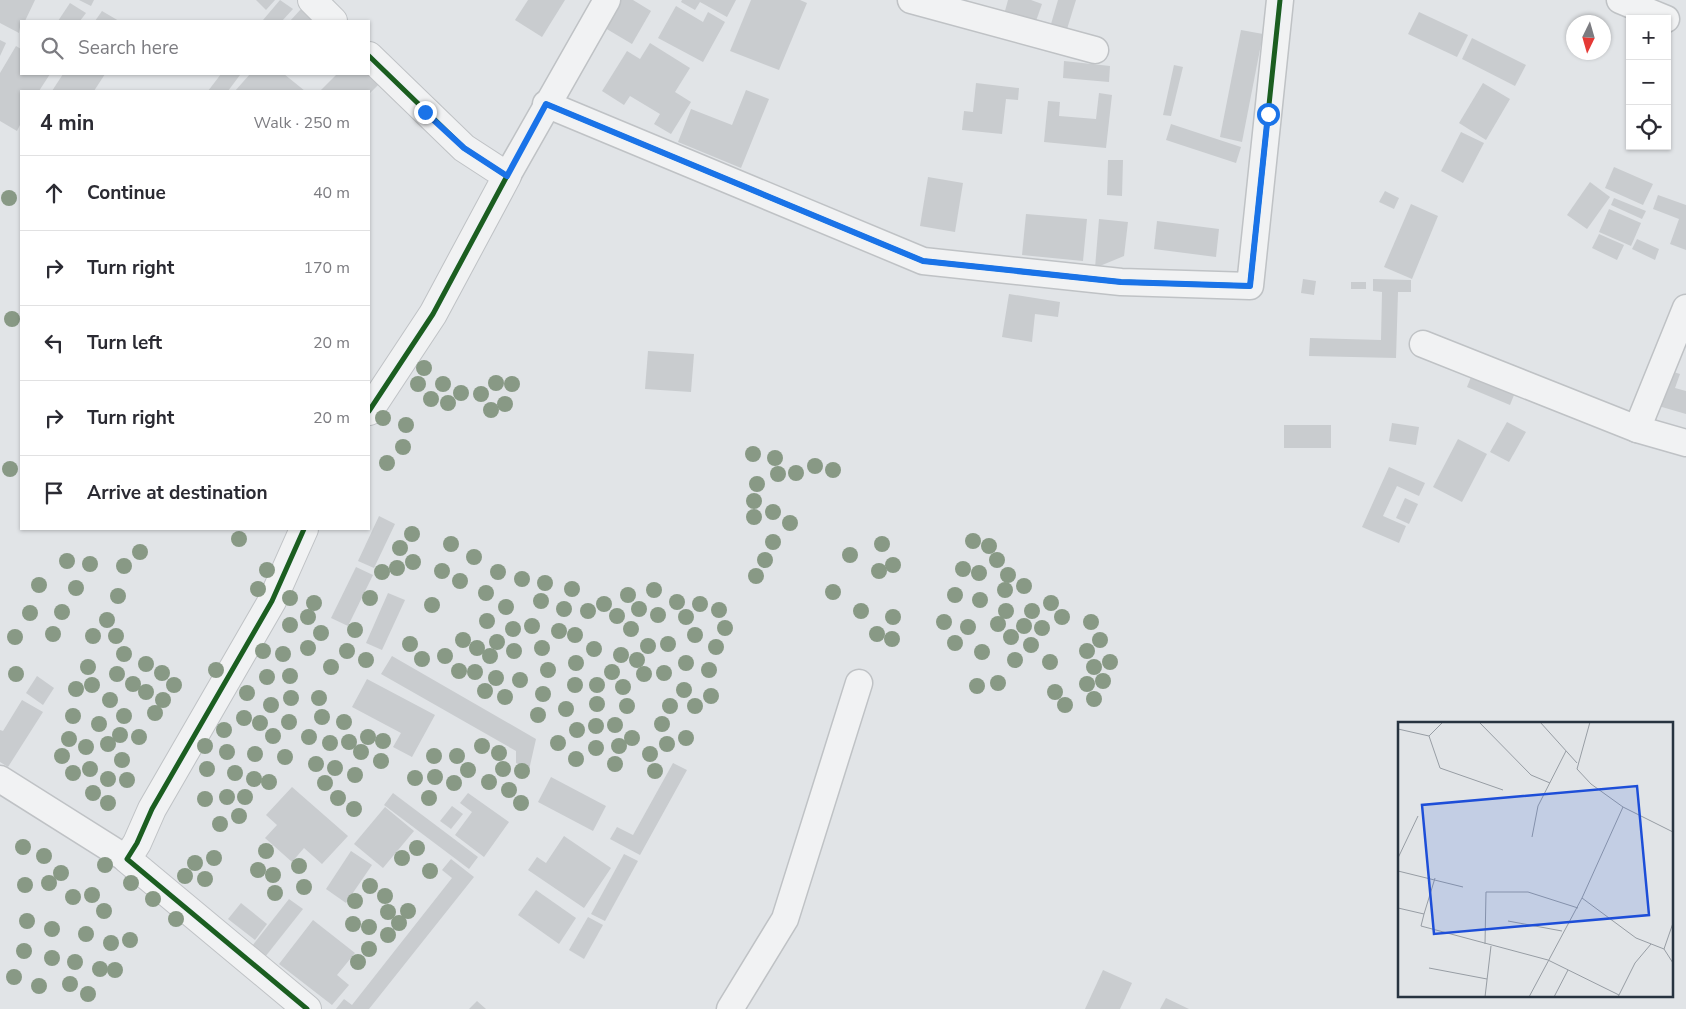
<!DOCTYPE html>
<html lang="en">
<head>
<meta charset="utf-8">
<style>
	:root { --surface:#fff; --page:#f2f2f3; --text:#2b2b33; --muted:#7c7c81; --line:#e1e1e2 }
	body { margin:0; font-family:"Nunito Sans",sans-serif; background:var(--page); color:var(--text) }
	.controls { position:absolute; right:15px; top:15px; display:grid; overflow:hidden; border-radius:0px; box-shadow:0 1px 4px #0004 }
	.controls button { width:45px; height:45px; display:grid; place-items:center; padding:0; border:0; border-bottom:1px solid var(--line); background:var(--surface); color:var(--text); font:25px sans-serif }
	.compass { position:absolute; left:1566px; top:15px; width:45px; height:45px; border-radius:50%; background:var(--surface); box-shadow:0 1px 4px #0004; rotate:185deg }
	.stop { position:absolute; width:15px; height:15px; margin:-11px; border:4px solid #1a73e8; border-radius:50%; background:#fff }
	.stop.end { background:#1a73e8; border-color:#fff; box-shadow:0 1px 5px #0008 }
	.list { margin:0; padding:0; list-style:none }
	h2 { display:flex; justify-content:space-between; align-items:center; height:65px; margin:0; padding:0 20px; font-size:21px }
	h2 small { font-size:16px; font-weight:400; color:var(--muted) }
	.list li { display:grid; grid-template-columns:32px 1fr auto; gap:15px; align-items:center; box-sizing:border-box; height:75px; padding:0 20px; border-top:1px solid var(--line) }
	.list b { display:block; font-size:19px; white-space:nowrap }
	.list em { font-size:16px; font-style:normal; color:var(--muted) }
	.icon { flex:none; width:28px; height:28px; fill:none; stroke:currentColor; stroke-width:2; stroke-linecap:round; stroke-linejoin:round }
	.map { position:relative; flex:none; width:1686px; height:1009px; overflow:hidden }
	.search { position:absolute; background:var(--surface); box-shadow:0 1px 4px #0004; left:20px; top:20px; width:350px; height:55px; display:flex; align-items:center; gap:12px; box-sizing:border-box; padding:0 18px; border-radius:0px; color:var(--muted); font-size:19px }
	.panel { position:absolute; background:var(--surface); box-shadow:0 1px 4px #0004; left:20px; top:90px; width:350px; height:440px; border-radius:0px }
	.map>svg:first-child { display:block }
	.building { fill:#c9cccf }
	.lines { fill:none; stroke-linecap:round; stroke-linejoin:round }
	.minor-casing { stroke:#bfc2c5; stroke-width:29 }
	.tertiary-casing { stroke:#bfc2c5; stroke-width:30 }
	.minor { stroke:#f1f2f3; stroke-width:26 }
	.tertiary { stroke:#f1f2f3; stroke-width:28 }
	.cycleway-casing { stroke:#eef2f6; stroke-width:8 }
	.cycleway { stroke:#1b5e20; stroke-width:5 }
	.tree { fill:#889985 }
	.route { stroke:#1a73e8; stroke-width:6 }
	.inset-road { fill:none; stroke:#979da4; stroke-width:1 }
	.view { fill:#1d4ed8; fill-opacity:0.15; stroke:#1d4ed8; stroke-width:2.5 }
	.inset-edge { fill:none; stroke:#273340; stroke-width:2.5 }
</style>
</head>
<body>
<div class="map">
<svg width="1686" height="1009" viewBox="0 0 1686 1009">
	<rect width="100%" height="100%" fill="#e1e4e7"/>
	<g class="building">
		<polygon points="0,0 35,0 25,21 21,21 19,33 0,23"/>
		<polygon points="79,0 94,0 91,6"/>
		<polygon points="256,0 275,0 266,10"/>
		<polygon points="280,0 293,9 282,21 265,21 263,20"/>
		<polygon points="528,0 565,0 542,37 515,20"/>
		<polygon points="621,0 633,0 651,11 632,44 605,28"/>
		<polygon points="682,0 736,0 727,17 700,2 695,10 681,2"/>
		<polygon points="751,0 800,0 807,3 779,70 730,51"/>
		<polygon points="1008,0 1031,0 1042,4 1036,21 1005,11"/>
		<polygon points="1058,0 1076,0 1067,29 1051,24"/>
		<polygon points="70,3 86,13 80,21 58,21"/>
		<polygon points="676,6 703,22 708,12 725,22 703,62 658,38"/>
		<polygon points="301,9 315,21 290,21"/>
		<polygon points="102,11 119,21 95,21"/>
		<polygon points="1419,12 1468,35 1457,57 1408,34"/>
		<polygon points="1241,30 1263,34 1242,142 1220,137"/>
		<polygon points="1472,38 1526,65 1515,86 1462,59"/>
		<polygon points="0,40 6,43 0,56"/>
		<polygon points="650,43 690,68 675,92 691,102 671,134 654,124 660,114 630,96 624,105 602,91 627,51 640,59"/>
		<polygon points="16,46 21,49 21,74 50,74 39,91 21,91 21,123 17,131 0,121 0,73"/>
		<polygon points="1064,61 1110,66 1109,82 1063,78"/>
		<polygon points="1174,65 1183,67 1171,116 1163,115"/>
		<polygon points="63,74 105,74 94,91 52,91"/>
		<polygon points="221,74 240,75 228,91 208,91"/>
		<polygon points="250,74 284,74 305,91 235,91"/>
		<polygon points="337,74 369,74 381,82 369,94 369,91 320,91"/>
		<polygon points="976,83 1019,88 1018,100 1006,99 1002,134 962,130 964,111 973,112"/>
		<polygon points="1483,83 1510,99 1486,140 1459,123"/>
		<polygon points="746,90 769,99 741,168 678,142 691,109 732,125"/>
		<polygon points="1099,93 1112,95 1106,148 1044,142 1048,101 1060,102 1059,116 1096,119"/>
		<polygon points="1171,124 1241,147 1236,163 1166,140"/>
		<polygon points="1461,132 1484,143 1463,183 1441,171"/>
		<polygon points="1108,160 1123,160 1122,196 1107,195"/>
		<polygon points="1614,167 1653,184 1643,205 1605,188"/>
		<polygon points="928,177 963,183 955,232 920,226"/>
		<polygon points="1590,182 1610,197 1587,229 1567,215"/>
		<polygon points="1385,191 1399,198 1394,209 1379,202"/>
		<polygon points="1658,195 1686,205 1686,250 1670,244 1679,219 1653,209"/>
		<polygon points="1614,198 1646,211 1642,219 1611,205"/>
		<polygon points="1411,204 1438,216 1412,279 1384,267"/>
		<polygon points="1609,209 1641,223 1631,246 1599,232"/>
		<polygon points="1026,214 1087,219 1083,261 1022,255"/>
		<polygon points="1099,219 1128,222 1124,256 1095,268"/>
		<polygon points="1157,221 1219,229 1216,257 1154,249"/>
		<polygon points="1599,234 1624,245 1617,260 1592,248"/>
		<polygon points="1637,239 1659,249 1655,260 1632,249"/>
		<polygon points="1303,279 1316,281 1314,295 1301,293"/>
		<polygon points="1373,279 1411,280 1411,292 1398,292 1396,358 1309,356 1310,338 1381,340 1382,292 1373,291"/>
		<rect x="1351" y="282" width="15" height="7"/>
		<polygon points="1009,294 1060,302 1058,317 1035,314 1032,342 1002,337"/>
		<polygon points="648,351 694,354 691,392 645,389"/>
		<polygon points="1667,370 1680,374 1675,388 1686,391 1686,414 1655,405"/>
		<polygon points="1473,372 1516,390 1510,405 1467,387"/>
		<polygon points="1507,422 1526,432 1509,462 1490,452"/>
		<polygon points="1392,423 1419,427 1416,445 1389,441"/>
		<rect x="1284" y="425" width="47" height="23"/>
		<polygon points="1458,439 1487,454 1462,502 1433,487"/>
		<polygon points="1389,467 1425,483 1419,496 1397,486 1383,516 1406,526 1399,543 1362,527"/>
		<polygon points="1405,498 1418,504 1409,524 1396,518"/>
		<polygon points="379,516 395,524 374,568 358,561"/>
		<polygon points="356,567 373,575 348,626 331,618"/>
		<polygon points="388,593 405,600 382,650 366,643"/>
		<polygon points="392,656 536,739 529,770 516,763 516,751 381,674"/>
		<polygon points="37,676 54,688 43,705 26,693"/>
		<polygon points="367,679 435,715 412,757 393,747 401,733 352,707"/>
		<polygon points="22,700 43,712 8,767 0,762 0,730 3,731"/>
		<polygon points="673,763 687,770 640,855 610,839 617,827 633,835"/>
		<polygon points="551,777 606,806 593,831 538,802"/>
		<polygon points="292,787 348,836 322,864 304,848 292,862 265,838 277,825 266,815"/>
		<polygon points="393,793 478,857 469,869 384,805"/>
		<polygon points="468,793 509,822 484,857 455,835 472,812 460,803"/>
		<polygon points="452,806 463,814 451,829 440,821"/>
		<polygon points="385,807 414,831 383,868 354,844"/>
		<polygon points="564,836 611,868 584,908 528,870 537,857 546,863"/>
		<polygon points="351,851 372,865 346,903 326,889"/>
		<polygon points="624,854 638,861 605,921 591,914"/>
		<polygon points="451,859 474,877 369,1009 336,1009 344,999 352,1005 452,878 442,870"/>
		<polygon points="536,890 576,918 559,944 518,915"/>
		<polygon points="289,899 303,909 265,957 252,946"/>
		<polygon points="241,903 267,924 255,940 228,919"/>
		<polygon points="588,917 603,925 584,959 569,950"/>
		<polygon points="313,920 355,953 337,975 349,985 332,1005 279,964"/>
		<polygon points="1103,970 1132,983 1120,1009 1085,1009"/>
		<polygon points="1166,998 1189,1009 1160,1009"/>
		<polygon points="477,1001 486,1009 469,1009"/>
	</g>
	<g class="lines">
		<g class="minor-casing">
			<g id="minor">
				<polyline points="911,0 1095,50"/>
				<polyline points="1620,0 1666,19"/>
				<polyline points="546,104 923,261 1121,282 1250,286 1280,0"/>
				<polyline points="507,176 607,0"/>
				<polyline points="1423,344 1637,429 1686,443"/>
				<polyline points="1637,429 1686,308"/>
				<polyline points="0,779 127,859"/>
				<polyline points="730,1009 785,919 859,683"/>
			</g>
		</g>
		<g class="tertiary-casing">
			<g id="tertiary">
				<polyline points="312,0 333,21"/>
				<polyline points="369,56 464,148 507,176 433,314 369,411"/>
				<polyline points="304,529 272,601 152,809 137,843 127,859 307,1009"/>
			</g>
		</g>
		<use href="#minor" class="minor"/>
		<use href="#tertiary" class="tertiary"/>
		<g class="cycleway-casing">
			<g id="cycleway">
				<polyline points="369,56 464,148 507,176 433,314 369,411"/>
				<polyline points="546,104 923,261 1121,282 1250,286 1280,0"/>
				<polyline points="304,529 272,601 152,809 137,843 127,859 307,1009"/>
			</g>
		</g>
		<use href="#cycleway" class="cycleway"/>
	</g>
	<g class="tree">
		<circle cx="9" cy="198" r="8"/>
		<circle cx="12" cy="319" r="8"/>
		<circle cx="424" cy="368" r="8"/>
		<circle cx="496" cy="383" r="8"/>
		<circle cx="418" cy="384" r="8"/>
		<circle cx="443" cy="384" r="8"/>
		<circle cx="512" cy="384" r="8"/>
		<circle cx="461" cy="393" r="8"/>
		<circle cx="481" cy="394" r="8"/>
		<circle cx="431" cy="399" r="8"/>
		<circle cx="448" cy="403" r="8"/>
		<circle cx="505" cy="404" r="8"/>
		<circle cx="491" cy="410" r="8"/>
		<circle cx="383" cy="418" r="8"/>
		<circle cx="406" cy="425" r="8"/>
		<circle cx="403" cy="447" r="8"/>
		<circle cx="753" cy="454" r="8"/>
		<circle cx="775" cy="458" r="8"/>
		<circle cx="387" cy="463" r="8"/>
		<circle cx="815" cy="466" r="8"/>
		<circle cx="10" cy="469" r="8"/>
		<circle cx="833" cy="470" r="8"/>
		<circle cx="796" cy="473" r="8"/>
		<circle cx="778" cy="474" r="8"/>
		<circle cx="757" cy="484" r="8"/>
		<circle cx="754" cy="501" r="8"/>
		<circle cx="773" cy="512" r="8"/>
		<circle cx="754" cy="517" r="8"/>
		<circle cx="790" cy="523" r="8"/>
		<circle cx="412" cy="534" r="8"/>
		<circle cx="239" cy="539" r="8"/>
		<circle cx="973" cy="541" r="8"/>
		<circle cx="773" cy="542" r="8"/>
		<circle cx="451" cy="544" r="8"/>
		<circle cx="882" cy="544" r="8"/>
		<circle cx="989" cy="546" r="8"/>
		<circle cx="400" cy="548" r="8"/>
		<circle cx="140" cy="552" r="8"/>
		<circle cx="850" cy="555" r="8"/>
		<circle cx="474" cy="557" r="8"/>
		<circle cx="765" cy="560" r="8"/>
		<circle cx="997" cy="560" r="8"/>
		<circle cx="67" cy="561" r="8"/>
		<circle cx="413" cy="562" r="8"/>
		<circle cx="90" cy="564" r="8"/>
		<circle cx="893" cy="565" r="8"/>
		<circle cx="124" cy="566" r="8"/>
		<circle cx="397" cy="568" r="8"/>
		<circle cx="963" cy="569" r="8"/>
		<circle cx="267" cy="570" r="8"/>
		<circle cx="442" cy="571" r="8"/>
		<circle cx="879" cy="571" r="8"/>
		<circle cx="382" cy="572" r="8"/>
		<circle cx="498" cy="572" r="8"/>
		<circle cx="979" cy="573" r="8"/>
		<circle cx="1008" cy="575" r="8"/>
		<circle cx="756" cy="576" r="8"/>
		<circle cx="522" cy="579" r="8"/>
		<circle cx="460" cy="581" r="8"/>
		<circle cx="545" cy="583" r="8"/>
		<circle cx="39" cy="585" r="8"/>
		<circle cx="1024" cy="586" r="8"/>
		<circle cx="76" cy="588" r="8"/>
		<circle cx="258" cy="589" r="8"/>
		<circle cx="572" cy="589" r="8"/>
		<circle cx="654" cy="590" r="8"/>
		<circle cx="1005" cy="590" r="8"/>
		<circle cx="833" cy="592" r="8"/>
		<circle cx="486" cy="593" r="8"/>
		<circle cx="628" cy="595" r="8"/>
		<circle cx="955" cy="595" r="8"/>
		<circle cx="118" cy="596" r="8"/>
		<circle cx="290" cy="598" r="8"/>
		<circle cx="370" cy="598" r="8"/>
		<circle cx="980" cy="600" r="8"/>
		<circle cx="541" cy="601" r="8"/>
		<circle cx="677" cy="602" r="8"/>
		<circle cx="314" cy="603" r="8"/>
		<circle cx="1051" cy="603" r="8"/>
		<circle cx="604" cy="604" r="8"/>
		<circle cx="700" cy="604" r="8"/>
		<circle cx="432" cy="605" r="8"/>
		<circle cx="506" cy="607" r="8"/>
		<circle cx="564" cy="609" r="8"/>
		<circle cx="639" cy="609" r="8"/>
		<circle cx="719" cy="610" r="8"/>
		<circle cx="588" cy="611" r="8"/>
		<circle cx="861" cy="611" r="8"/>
		<circle cx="1006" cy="611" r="8"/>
		<circle cx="1032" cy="611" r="8"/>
		<circle cx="62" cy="612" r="8"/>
		<circle cx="30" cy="613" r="8"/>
		<circle cx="658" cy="615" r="8"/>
		<circle cx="617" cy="616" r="8"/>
		<circle cx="308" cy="617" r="8"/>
		<circle cx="686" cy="617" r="8"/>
		<circle cx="893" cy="617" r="8"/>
		<circle cx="1062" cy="617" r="8"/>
		<circle cx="107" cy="620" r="8"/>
		<circle cx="487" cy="621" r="8"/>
		<circle cx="944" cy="622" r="8"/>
		<circle cx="1091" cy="622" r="8"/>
		<circle cx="998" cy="624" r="8"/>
		<circle cx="290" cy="625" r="8"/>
		<circle cx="532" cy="626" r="8"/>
		<circle cx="1024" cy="626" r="8"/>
		<circle cx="968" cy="627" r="8"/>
		<circle cx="725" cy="628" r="8"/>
		<circle cx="1042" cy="628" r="8"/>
		<circle cx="513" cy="629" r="8"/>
		<circle cx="631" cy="629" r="8"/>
		<circle cx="355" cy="630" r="8"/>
		<circle cx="559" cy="631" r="8"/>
		<circle cx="321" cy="633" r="8"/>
		<circle cx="53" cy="634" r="8"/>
		<circle cx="877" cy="634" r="8"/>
		<circle cx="575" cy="635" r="8"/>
		<circle cx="695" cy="635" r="8"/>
		<circle cx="93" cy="636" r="8"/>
		<circle cx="116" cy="636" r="8"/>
		<circle cx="15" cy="637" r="8"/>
		<circle cx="1011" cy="637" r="8"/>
		<circle cx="892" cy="639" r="8"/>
		<circle cx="463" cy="640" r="8"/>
		<circle cx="1100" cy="640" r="8"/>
		<circle cx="497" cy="642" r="8"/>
		<circle cx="955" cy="643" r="8"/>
		<circle cx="410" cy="644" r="8"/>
		<circle cx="668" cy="644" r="8"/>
		<circle cx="1031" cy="645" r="8"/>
		<circle cx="648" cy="646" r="8"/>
		<circle cx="716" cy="647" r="8"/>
		<circle cx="308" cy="648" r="8"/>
		<circle cx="477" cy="648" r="8"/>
		<circle cx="542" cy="648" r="8"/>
		<circle cx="594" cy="649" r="8"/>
		<circle cx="263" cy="651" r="8"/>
		<circle cx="347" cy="651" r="8"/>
		<circle cx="514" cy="651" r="8"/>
		<circle cx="1087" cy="651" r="8"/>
		<circle cx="982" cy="652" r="8"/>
		<circle cx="124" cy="654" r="8"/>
		<circle cx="283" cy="654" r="8"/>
		<circle cx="621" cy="655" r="8"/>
		<circle cx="445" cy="656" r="8"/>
		<circle cx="490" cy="656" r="8"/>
		<circle cx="422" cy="659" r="8"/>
		<circle cx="366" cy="660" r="8"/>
		<circle cx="637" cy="660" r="8"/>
		<circle cx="1015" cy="660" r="8"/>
		<circle cx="1050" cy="662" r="8"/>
		<circle cx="1110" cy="662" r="8"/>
		<circle cx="576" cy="663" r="8"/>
		<circle cx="686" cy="663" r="8"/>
		<circle cx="146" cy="664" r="8"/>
		<circle cx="88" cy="667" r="8"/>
		<circle cx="331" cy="667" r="8"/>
		<circle cx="1094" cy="667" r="8"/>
		<circle cx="216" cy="670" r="8"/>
		<circle cx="548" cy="670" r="8"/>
		<circle cx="709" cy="670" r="8"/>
		<circle cx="459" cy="671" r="8"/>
		<circle cx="475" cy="672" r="8"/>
		<circle cx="612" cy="672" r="8"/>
		<circle cx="162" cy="673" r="8"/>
		<circle cx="664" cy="673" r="8"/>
		<circle cx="16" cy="674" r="8"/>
		<circle cx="117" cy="674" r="8"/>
		<circle cx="644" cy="674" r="8"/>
		<circle cx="290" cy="676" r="8"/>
		<circle cx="267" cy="677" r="8"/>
		<circle cx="496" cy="678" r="8"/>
		<circle cx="520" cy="680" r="8"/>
		<circle cx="1103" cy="681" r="8"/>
		<circle cx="998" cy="683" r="8"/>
		<circle cx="133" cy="684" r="8"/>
		<circle cx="1087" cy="684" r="8"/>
		<circle cx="92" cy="685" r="8"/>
		<circle cx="174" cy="685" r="8"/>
		<circle cx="575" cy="685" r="8"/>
		<circle cx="597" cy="685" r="8"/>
		<circle cx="977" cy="686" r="8"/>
		<circle cx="623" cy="687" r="8"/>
		<circle cx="76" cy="689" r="8"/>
		<circle cx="684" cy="690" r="8"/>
		<circle cx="485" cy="691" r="8"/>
		<circle cx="146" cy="692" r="8"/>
		<circle cx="1055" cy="692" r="8"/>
		<circle cx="247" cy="693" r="8"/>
		<circle cx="543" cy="694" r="8"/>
		<circle cx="711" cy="696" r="8"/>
		<circle cx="505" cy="697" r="8"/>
		<circle cx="291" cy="698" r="8"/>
		<circle cx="319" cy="698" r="8"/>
		<circle cx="1094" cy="699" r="8"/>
		<circle cx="110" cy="700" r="8"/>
		<circle cx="163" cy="700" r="8"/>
		<circle cx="597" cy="704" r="8"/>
		<circle cx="271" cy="705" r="8"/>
		<circle cx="1065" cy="705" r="8"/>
		<circle cx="627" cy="706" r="8"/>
		<circle cx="670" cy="706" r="8"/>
		<circle cx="695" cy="706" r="8"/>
		<circle cx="566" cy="709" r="8"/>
		<circle cx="155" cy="713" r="8"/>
		<circle cx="538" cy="715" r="8"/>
		<circle cx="73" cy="716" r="8"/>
		<circle cx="124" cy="716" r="8"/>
		<circle cx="322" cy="717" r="8"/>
		<circle cx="244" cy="718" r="8"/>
		<circle cx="289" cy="722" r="8"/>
		<circle cx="344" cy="722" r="8"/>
		<circle cx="260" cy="723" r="8"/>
		<circle cx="99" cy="724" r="8"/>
		<circle cx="662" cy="724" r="8"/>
		<circle cx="615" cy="725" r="8"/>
		<circle cx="596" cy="726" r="8"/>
		<circle cx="224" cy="730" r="8"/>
		<circle cx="577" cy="730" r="8"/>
		<circle cx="120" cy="735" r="8"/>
		<circle cx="273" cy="736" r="8"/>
		<circle cx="139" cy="737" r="8"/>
		<circle cx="309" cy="737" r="8"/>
		<circle cx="368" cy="737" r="8"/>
		<circle cx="632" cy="738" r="8"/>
		<circle cx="686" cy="738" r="8"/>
		<circle cx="69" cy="739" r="8"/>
		<circle cx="383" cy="741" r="8"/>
		<circle cx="349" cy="742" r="8"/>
		<circle cx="330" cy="743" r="8"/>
		<circle cx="558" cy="743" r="8"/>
		<circle cx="108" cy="744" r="8"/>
		<circle cx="667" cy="744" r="8"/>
		<circle cx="205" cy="746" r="8"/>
		<circle cx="482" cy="746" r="8"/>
		<circle cx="619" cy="746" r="8"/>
		<circle cx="86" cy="747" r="8"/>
		<circle cx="596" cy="748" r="8"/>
		<circle cx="227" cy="752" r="8"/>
		<circle cx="361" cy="752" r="8"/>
		<circle cx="499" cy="753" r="8"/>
		<circle cx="255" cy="754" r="8"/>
		<circle cx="650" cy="754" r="8"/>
		<circle cx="62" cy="756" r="8"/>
		<circle cx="434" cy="756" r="8"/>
		<circle cx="457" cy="756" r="8"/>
		<circle cx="285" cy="757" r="8"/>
		<circle cx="576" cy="759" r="8"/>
		<circle cx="122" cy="760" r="8"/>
		<circle cx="381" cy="761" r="8"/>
		<circle cx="316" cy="764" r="8"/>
		<circle cx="615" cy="764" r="8"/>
		<circle cx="335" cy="768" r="8"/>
		<circle cx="90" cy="769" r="8"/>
		<circle cx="207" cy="769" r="8"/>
		<circle cx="503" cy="769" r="8"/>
		<circle cx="468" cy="770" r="8"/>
		<circle cx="522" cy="771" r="8"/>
		<circle cx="655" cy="771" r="8"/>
		<circle cx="73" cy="773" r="8"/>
		<circle cx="235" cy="773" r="8"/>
		<circle cx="355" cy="775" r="8"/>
		<circle cx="435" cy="777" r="8"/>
		<circle cx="415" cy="778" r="8"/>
		<circle cx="108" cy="779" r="8"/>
		<circle cx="254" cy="779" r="8"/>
		<circle cx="127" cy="780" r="8"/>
		<circle cx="269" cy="782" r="8"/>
		<circle cx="489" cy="782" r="8"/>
		<circle cx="325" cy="783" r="8"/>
		<circle cx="454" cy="783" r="8"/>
		<circle cx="509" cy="790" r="8"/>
		<circle cx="93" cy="793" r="8"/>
		<circle cx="227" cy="797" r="8"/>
		<circle cx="245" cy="797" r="8"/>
		<circle cx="338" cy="798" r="8"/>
		<circle cx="429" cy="798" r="8"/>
		<circle cx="205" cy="799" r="8"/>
		<circle cx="108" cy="803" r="8"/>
		<circle cx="521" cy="803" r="8"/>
		<circle cx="354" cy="809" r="8"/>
		<circle cx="239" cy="816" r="8"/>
		<circle cx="220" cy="824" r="8"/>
		<circle cx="23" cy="847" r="8"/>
		<circle cx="417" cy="848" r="8"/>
		<circle cx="266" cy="851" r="8"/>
		<circle cx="44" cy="856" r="8"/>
		<circle cx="214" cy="858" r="8"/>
		<circle cx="402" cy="858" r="8"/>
		<circle cx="195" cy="863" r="8"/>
		<circle cx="105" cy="865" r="8"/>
		<circle cx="299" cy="866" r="8"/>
		<circle cx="258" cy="870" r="8"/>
		<circle cx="430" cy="871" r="8"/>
		<circle cx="61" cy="873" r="8"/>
		<circle cx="273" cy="875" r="8"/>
		<circle cx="185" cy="876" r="8"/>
		<circle cx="205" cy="879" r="8"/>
		<circle cx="49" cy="883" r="8"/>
		<circle cx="131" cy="883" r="8"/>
		<circle cx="25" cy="885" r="8"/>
		<circle cx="370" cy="886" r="8"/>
		<circle cx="304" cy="887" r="8"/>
		<circle cx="275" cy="893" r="8"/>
		<circle cx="92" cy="895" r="8"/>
		<circle cx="385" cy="896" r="8"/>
		<circle cx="73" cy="897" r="8"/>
		<circle cx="153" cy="899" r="8"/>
		<circle cx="355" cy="901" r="8"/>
		<circle cx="104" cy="911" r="8"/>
		<circle cx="408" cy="911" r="8"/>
		<circle cx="388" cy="912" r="8"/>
		<circle cx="176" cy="919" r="8"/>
		<circle cx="27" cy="921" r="8"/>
		<circle cx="399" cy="923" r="8"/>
		<circle cx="353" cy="924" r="8"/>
		<circle cx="369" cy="927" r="8"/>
		<circle cx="52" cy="929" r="8"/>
		<circle cx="86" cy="934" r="8"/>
		<circle cx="388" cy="935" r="8"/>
		<circle cx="130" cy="940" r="8"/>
		<circle cx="111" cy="943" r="8"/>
		<circle cx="369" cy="949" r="8"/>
		<circle cx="24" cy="951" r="8"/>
		<circle cx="52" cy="958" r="8"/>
		<circle cx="75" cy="962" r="8"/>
		<circle cx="358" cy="962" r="8"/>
		<circle cx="100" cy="969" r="8"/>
		<circle cx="115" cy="970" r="8"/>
		<circle cx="14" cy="977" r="8"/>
		<circle cx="70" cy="984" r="8"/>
		<circle cx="39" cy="986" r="8"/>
		<circle cx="88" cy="994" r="8"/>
	</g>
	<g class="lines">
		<polyline class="route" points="425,112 464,148 507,176 546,104 923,261 1121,282 1250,286 1268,114"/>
	</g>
	<g transform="translate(1398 722)">
		<rect width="275" height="275" fill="#e1e4e7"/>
		<path class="inset-road" d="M81,0l52,53 19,8M142,0l37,41M192,0l-13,47 14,15 32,23 -41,91 54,40 28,11 9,14M0,7l31,7 14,-14M31,14l11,32 63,22M225,85l50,25M134,115l6,-31 28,-55M0,136l20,-42M0,149l65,16M0,186l26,6 -3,12 127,34 71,35M26,192l11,-36M110,199l54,10M87,222l1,-52h42l50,16M266,227l9,-26M31,246l58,11M87,275l6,-51M131,275l53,-99M156,275l14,-27M220,275l17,-34 16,-19"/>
		<path class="view" d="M239,64l12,129 -215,19 -12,-129z"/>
		<rect width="275" height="275" class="inset-edge"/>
	</g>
</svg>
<div class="controls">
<button>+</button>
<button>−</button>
<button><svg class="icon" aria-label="locate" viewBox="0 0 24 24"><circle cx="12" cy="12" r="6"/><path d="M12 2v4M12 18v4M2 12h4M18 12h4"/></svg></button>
</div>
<svg class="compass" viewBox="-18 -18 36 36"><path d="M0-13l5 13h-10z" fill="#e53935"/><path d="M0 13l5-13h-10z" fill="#7c7c81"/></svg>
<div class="stop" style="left:1268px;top:114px"></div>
<div class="stop end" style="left:425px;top:112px"></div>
<div class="search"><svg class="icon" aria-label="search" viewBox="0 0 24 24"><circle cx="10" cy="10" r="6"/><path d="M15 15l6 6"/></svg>Search here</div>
<section class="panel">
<h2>4 min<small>Walk · 250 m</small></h2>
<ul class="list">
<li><svg class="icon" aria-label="ahead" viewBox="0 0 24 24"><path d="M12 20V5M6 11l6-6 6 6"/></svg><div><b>Continue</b></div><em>40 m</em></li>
<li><svg class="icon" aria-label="right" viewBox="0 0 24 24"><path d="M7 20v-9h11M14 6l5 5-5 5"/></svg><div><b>Turn right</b></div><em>170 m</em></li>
<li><svg class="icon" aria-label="left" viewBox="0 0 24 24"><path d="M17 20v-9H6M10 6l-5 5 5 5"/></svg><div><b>Turn left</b></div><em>20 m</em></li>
<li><svg class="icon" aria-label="right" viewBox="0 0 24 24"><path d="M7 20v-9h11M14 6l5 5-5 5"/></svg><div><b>Turn right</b></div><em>20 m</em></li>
<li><svg class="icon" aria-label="arrive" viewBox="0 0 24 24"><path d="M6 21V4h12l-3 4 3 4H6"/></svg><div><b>Arrive at destination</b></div></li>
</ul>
</section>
</div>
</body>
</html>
